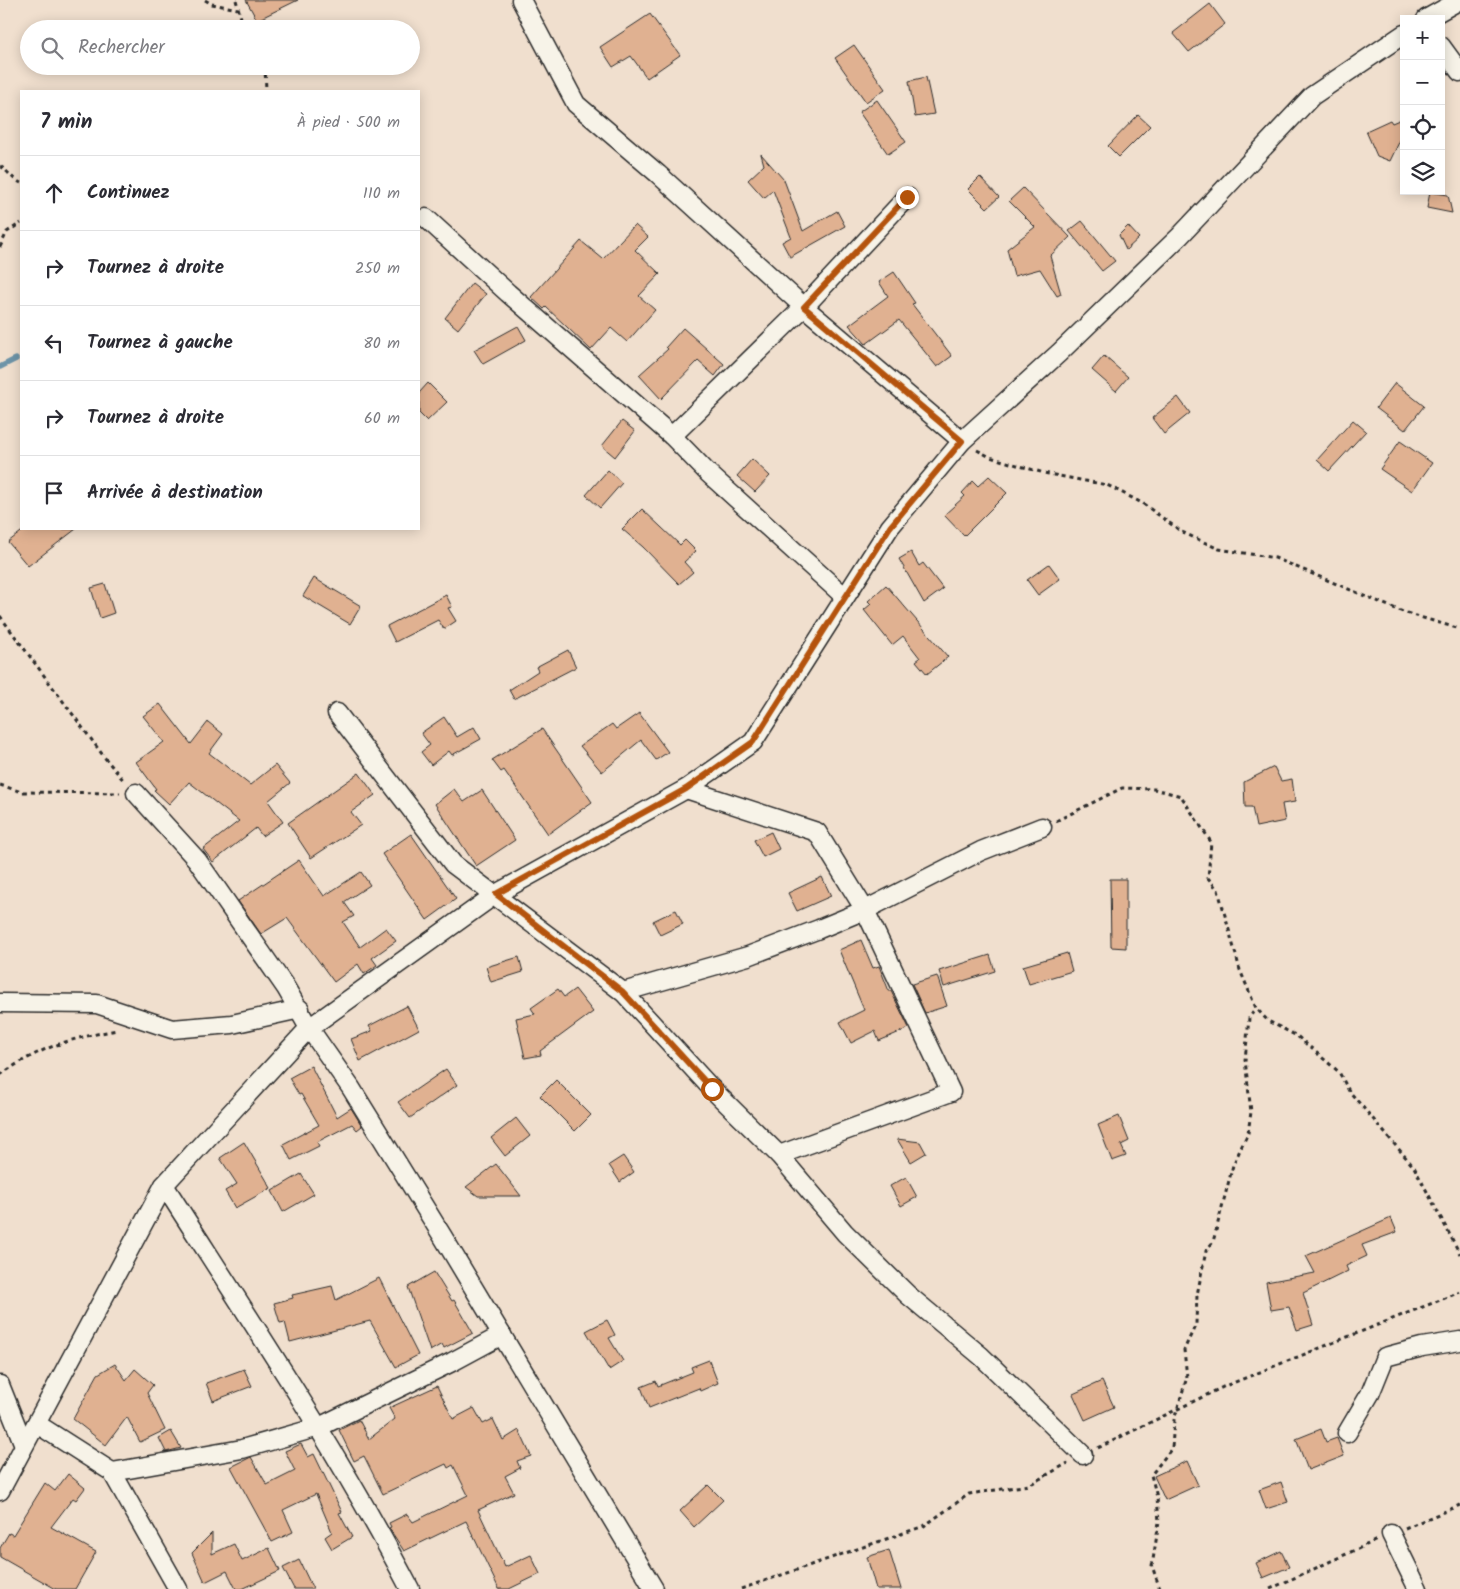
<!DOCTYPE html>
<html lang="fr">
<head>
<meta charset="utf-8">
<style>
	:root { --surface:#fff; --page:#f7f7f7; --text:#2b2b33; --muted:#7c7c81; --line:#e1e1e2 }
	body { margin:0; font-family:Kalam,sans-serif; background:var(--page); color:var(--text) }
	.controls { position:absolute; right:15px; top:15px; display:grid; overflow:hidden; border-radius:0px; box-shadow:0 2px 12px #0003 }
	.controls button { width:45px; height:45px; display:grid; place-items:center; padding:0; border:0; border-bottom:1px solid var(--line); background:var(--surface); color:var(--text); font:25px sans-serif }
	.stop { position:absolute; width:15px; height:15px; margin:-11px; border:4px solid #b45309; border-radius:50%; background:#fff }
	.stop.end { background:#b45309; border-color:#fff; box-shadow:0 1px 5px #0008 }
	.list { margin:0; padding:0; list-style:none }
	h2 { display:flex; justify-content:space-between; align-items:center; height:65px; margin:0; padding:0 20px; font-size:21px }
	h2 small { font-size:16px; font-weight:400; color:var(--muted) }
	.list li { display:grid; grid-template-columns:32px 1fr auto; gap:15px; align-items:center; box-sizing:border-box; height:75px; padding:0 20px; border-top:1px solid var(--line) }
	.list b { display:block; font-size:19px; white-space:nowrap }
	.list em { font-size:16px; font-style:normal; color:var(--muted) }
	.icon { flex:none; width:28px; height:28px; fill:none; stroke:currentColor; stroke-width:2; stroke-linecap:round; stroke-linejoin:round }
	.map { position:relative; flex:none; width:1460px; height:1589px; overflow:hidden }
	.search { position:absolute; background:var(--surface); box-shadow:0 2px 12px #0003; left:20px; top:20px; width:400px; height:55px; display:flex; align-items:center; gap:12px; box-sizing:border-box; padding:0 18px; border-radius:28px; color:var(--muted); font-size:19px }
	.panel { position:absolute; background:var(--surface); box-shadow:0 2px 12px #0003; left:20px; top:90px; width:400px; height:440px; border-radius:0px }
	.map>svg:first-child { display:block }
	.lines { fill:none; stroke-linecap:round; stroke-linejoin:round }
	.stream { stroke:#6d94a8; stroke-width:5.5 }
	.building { fill:#e0b191; stroke:#2b2b2b }
	.minor-casing { stroke:#2b2b2b; stroke-width:21 }
	.path { stroke:#2b2b2b; stroke-width:3; stroke-dasharray:4 4; stroke-linecap:butt }
	.minor { stroke:#f7f3e8; stroke-width:18 }
	.route { stroke:#b45309; stroke-width:6 }
</style>
</head>
<body>
<div class="map">
<svg width="1460" height="1589" viewBox="0 0 1460 1589">
	<rect width="100%" height="100%" fill="#f0dfce"/>
	<filter id="ink" filterUnits="userSpaceOnUse"><feTurbulence type="fractalNoise" baseFrequency=".02" numOctaves="2"/><feDisplacementMap in="SourceGraphic" scale="10" xChannelSelector="R" yChannelSelector="G"/><feConvolveMatrix kernelMatrix="1 2 1 2 8 2 1 2 1" color-interpolation-filters="sRGB"/></filter>
	<g filter="url(#ink)">
		<g class="lines">
			<polyline class="stream" points="0,367 16,359"/>
		</g>
		<g class="building">
			<polygon points="246,0 298,0 257,20"/>
			<polygon points="1210,4 1225,24 1189,52 1173,33"/>
			<polygon points="650,14 680,55 647,78 631,56 613,67 600,47"/>
			<polygon points="854,45 885,89 866,102 835,58"/>
			<polygon points="926,77 934,114 915,117 909,81"/>
			<polygon points="877,100 906,142 888,154 859,112"/>
			<polygon points="1138,115 1150,126 1119,157 1108,146"/>
			<polygon points="1404,118 1404,132 1390,161 1377,156 1366,131 1390,120 1392,123"/>
			<polygon points="761,154 784,180 803,231 837,211 845,226 790,257 782,242 791,237 773,190 764,198 748,180 764,165"/>
			<polygon points="980,177 999,197 987,208 968,189"/>
			<polygon points="1023,188 1070,237 1050,256 1061,294 1057,296 1040,269 1014,276 1007,249 1035,227 1009,201"/>
			<polygon points="1430,192 1448,195 1452,213 1427,208"/>
			<polygon points="1082,221 1115,261 1102,271 1069,231"/>
			<polygon points="635,225 648,237 635,250 660,274 639,296 655,310 627,342 611,328 591,350 546,307 544,309 531,297 581,241 603,259"/>
			<polygon points="1128,226 1139,238 1126,250 1119,235"/>
			<polygon points="894,272 915,303 912,304 952,356 937,367 899,320 866,344 849,325 888,296 879,282"/>
			<polygon points="472,283 486,294 458,329 445,318"/>
			<polygon points="518,326 526,340 483,364 474,350"/>
			<polygon points="683,328 724,364 715,376 698,361 661,399 639,375 668,349 666,347"/>
			<polygon points="1104,356 1128,377 1116,391 1092,370"/>
			<polygon points="428,383 447,402 427,421 419,413 419,393"/>
			<polygon points="1395,383 1424,406 1405,430 1376,408"/>
			<polygon points="1178,397 1190,413 1164,434 1152,418"/>
			<polygon points="1353,420 1366,431 1329,471 1317,460"/>
			<polygon points="622,421 635,431 615,457 602,446"/>
			<polygon points="1400,441 1432,463 1412,491 1380,469"/>
			<polygon points="752,459 770,476 755,492 737,476"/>
			<polygon points="608,470 622,483 600,508 586,495"/>
			<polygon points="989,476 1007,493 964,536 944,515 965,496 962,493 973,481 978,486"/>
			<polygon points="642,509 680,545 685,540 696,551 684,562 693,572 679,584 643,547 622,529"/>
			<polygon points="25,529 76,529 28,566 8,542"/>
			<polygon points="911,552 919,566 923,563 943,589 924,603 899,559"/>
			<polygon points="1049,564 1060,579 1038,595 1027,580"/>
			<polygon points="314,578 361,606 350,624 303,596"/>
			<polygon points="105,584 114,613 100,618 91,588"/>
			<polygon points="886,585 948,657 927,674 916,661 920,658 903,636 892,645 864,610 871,604 868,601"/>
			<polygon points="446,595 452,607 448,608 456,621 444,629 438,620 395,642 387,626"/>
			<polygon points="568,650 576,667 514,699 509,690 538,671 536,667"/>
			<polygon points="160,704 191,744 208,722 223,734 209,753 250,785 275,765 290,783 268,801 283,822 262,836 256,828 213,862 203,849 239,821 189,782 169,804 154,790 156,789 136,762 164,742 143,716"/>
			<polygon points="639,713 668,752 656,760 641,740 602,772 580,746 612,724 616,729"/>
			<polygon points="444,717 457,737 474,727 481,739 452,755 449,751 431,765 421,752 430,745 421,733"/>
			<polygon points="542,729 592,802 548,834 504,770 501,772 492,760"/>
			<polygon points="1274,767 1281,781 1292,779 1295,802 1282,804 1285,821 1256,827 1252,807 1245,807 1244,782"/>
			<polygon points="359,773 375,795 351,812 361,825 311,858 288,823"/>
			<polygon points="454,789 464,802 482,790 515,840 476,866 435,804"/>
			<polygon points="771,832 779,849 763,857 754,840"/>
			<polygon points="411,834 456,899 427,920 382,854"/>
			<polygon points="299,860 324,896 361,872 370,885 344,902 354,916 343,922 360,947 386,928 396,941 372,958 377,965 364,974 358,964 334,982 287,918 261,934 238,901"/>
			<polygon points="822,877 831,896 797,911 788,893"/>
			<polygon points="1110,879 1126,879 1126,948 1111,947"/>
			<polygon points="676,910 683,924 660,935 653,921"/>
			<polygon points="861,940 873,968 879,966 889,991 891,991 909,1028 879,1041 875,1031 851,1043 840,1022 864,1010 839,950"/>
			<polygon points="1067,953 1072,971 1029,984 1023,966"/>
			<polygon points="990,955 995,971 944,987 939,971"/>
			<polygon points="519,957 523,972 491,982 486,967"/>
			<polygon points="937,976 947,1006 925,1013 912,984"/>
			<polygon points="558,989 564,997 575,989 593,1012 540,1051 541,1055 525,1058 516,1018 535,1014 531,1008"/>
			<polygon points="407,1006 419,1029 360,1061 351,1039 372,1031 369,1026"/>
			<polygon points="311,1066 337,1117 351,1108 362,1126 357,1130 352,1124 317,1142 319,1146 291,1160 283,1144 319,1125 301,1094 299,1095 289,1078"/>
			<polygon points="446,1069 457,1085 410,1118 398,1102"/>
			<polygon points="556,1080 591,1115 575,1131 540,1096"/>
			<polygon points="1119,1116 1129,1141 1121,1145 1126,1156 1112,1161 1098,1125"/>
			<polygon points="516,1118 530,1136 505,1156 491,1138"/>
			<polygon points="897,1139 920,1142 926,1153 911,1162"/>
			<polygon points="244,1142 271,1188 235,1208 225,1191 237,1184 220,1158"/>
			<polygon points="623,1156 634,1172 620,1182 609,1165"/>
			<polygon points="496,1164 521,1196 478,1196 466,1187"/>
			<polygon points="301,1174 314,1194 283,1212 272,1191"/>
			<polygon points="906,1177 917,1197 901,1206 890,1186"/>
			<polygon points="1391,1218 1397,1232 1362,1245 1367,1256 1346,1266 1348,1271 1303,1293 1313,1325 1297,1330 1289,1307 1271,1310 1266,1282 1315,1273 1306,1256"/>
			<polygon points="434,1272 452,1301 454,1300 473,1333 444,1348 442,1344 430,1351 408,1287"/>
			<polygon points="379,1278 418,1355 396,1367 370,1321 290,1342 285,1322 280,1323 274,1303 293,1298 292,1295 332,1286 336,1300"/>
			<polygon points="607,1320 615,1335 609,1338 623,1361 609,1370 586,1331"/>
			<polygon points="709,1360 718,1383 700,1391 699,1388 649,1408 641,1387 656,1381 658,1386 693,1372 691,1367"/>
			<polygon points="115,1364 126,1380 135,1369 153,1385 147,1393 165,1430 140,1442 127,1417 106,1445 73,1419 98,1374"/>
			<polygon points="244,1369 252,1386 213,1401 206,1383"/>
			<polygon points="1102,1381 1114,1407 1085,1420 1073,1394"/>
			<polygon points="437,1386 453,1419 474,1408 483,1424 493,1419 503,1440 519,1430 531,1456 517,1461 520,1468 505,1476 514,1493 478,1510 505,1567 531,1555 540,1574 509,1589 499,1589 466,1521 404,1551 389,1528 391,1527 389,1523 407,1514 413,1522 468,1495 453,1465 448,1468 446,1464 383,1494 364,1456 354,1461 339,1430 359,1420 369,1439 395,1419 389,1408"/>
			<polygon points="1321,1429 1326,1442 1337,1438 1344,1456 1308,1470 1296,1439"/>
			<polygon points="171,1431 181,1448 166,1452 159,1438"/>
			<polygon points="301,1444 308,1457 314,1454 342,1512 339,1513 352,1537 332,1549 325,1537 332,1532 316,1494 283,1510 293,1532 272,1542 231,1467 251,1457 267,1485 295,1471 285,1451"/>
			<polygon points="1187,1461 1198,1485 1165,1500 1154,1476"/>
			<polygon points="68,1474 85,1488 76,1500 73,1498 51,1527 96,1552 75,1589 56,1589 0,1557 0,1548 9,1533 13,1535 45,1483 55,1491"/>
			<polygon points="1281,1482 1288,1502 1266,1509 1259,1490"/>
			<polygon points="708,1485 723,1500 694,1527 680,1511"/>
			<polygon points="212,1533 212,1554 234,1544 242,1561 269,1548 280,1571 242,1589 236,1589 227,1571 205,1582 192,1553"/>
			<polygon points="889,1550 901,1589 876,1589 867,1557"/>
			<polygon points="1281,1551 1289,1567 1263,1578 1256,1563"/>
			<polygon points="299,1560 313,1589 294,1589 283,1568"/>
		</g>
		<g class="lines">
			<g class="minor-casing">
				<g id="minor">
					<polyline points="521,0 576,104 658,174 804,307 962,441"/>
					<polyline points="1426,19 1460,0"/>
					<polyline points="1441,46 1460,72"/>
					<polyline points="426,218 508,293 672,436 708,473 845,597"/>
					<polyline points="672,436 804,307 907,197"/>
					<polyline points="337,713 453,864 623,992 712,1089 779,1155 845,1233 908,1295 981,1356 1083,1455"/>
					<polyline points="686,789 817,832 865,910 951,1092 779,1155"/>
					<polyline points="136,793 197,860 286,988 309,1028 351,1088 443,1237 654,1589"/>
					<polyline points="623,992 748,956 819,929 865,910 981,851 1042,827"/>
					<polyline points="0,1003 97,1004 172,1029 232,1024 300,1009"/>
					<path d="M164,1185c85,133 173,264 246,404"/>
					<polyline points="0,1385 24,1445"/>
					<polyline points="37,1424 112,1472 178,1589"/>
					<polyline points="1347,1433 1370,1394 1385,1357 1422,1347 1460,1341"/>
					<polyline points="112,1472 242,1449 319,1427 452,1362 502,1335"/>
					<polyline points="0,1491 164,1185 309,1028 496,894 686,789 753,742 890,527 962,441 1059,353 1180,236 1312,96 1404,34"/>
					<polyline points="1391,1534 1418,1589"/>
				</g>
			</g>
			<g class="path">
				<polyline points="205,0 212,4 238,9"/>
				<polyline points="236,0 244,29"/>
				<polyline points="265,66 266,91"/>
				<path d="M0,166c8,5 12,13 21,17"/>
				<polyline points="0,247 7,232 21,223"/>
				<polyline points="977,450 990,457 1044,473 1107,485 1142,503 1182,532 1219,549 1275,558 1403,612 1460,629"/>
				<polyline points="0,616 105,758 125,782"/>
				<polyline points="0,785 22,792 120,793"/>
				<polyline points="1056,821 1122,788 1154,789 1181,796 1211,842 1208,878 1218,890 1240,970 1256,1008 1268,1021 1297,1036 1339,1072 1349,1091 1414,1167 1460,1254"/>
				<path d="M0,1075c41,-28 68,-36 117,-45"/>
				<polyline points="1098,1448 1225,1386 1460,1292"/>
				<polyline points="1405,1528 1460,1505"/>
				<polyline points="741,1589 924,1526 969,1494 1029,1485 1068,1463"/>
				<polyline points="1160,1589 1152,1566 1159,1522 1157,1497 1151,1475 1172,1448 1174,1420 1187,1377 1184,1350 1196,1324 1197,1295 1206,1251 1213,1242 1233,1165 1248,1133 1251,1112 1245,1060 1249,1018 1256,1008"/>
				<polyline points="1270,1589 1377,1540"/>
			</g>
			<use href="#minor" class="minor"/>
		</g>
	</g>
	<g class="lines" filter="url(#ink)">
		<polyline class="route" points="712,1089 623,992 496,894 686,789 753,742 890,527 962,441 804,307 907,197"/>
	</g>
</svg>
<div class="controls">
<button>+</button>
<button>−</button>
<button><svg class="icon" aria-label="locate" viewBox="0 0 24 24"><circle cx="12" cy="12" r="6"/><path d="M12 2v4M12 18v4M2 12h4M18 12h4"/></svg></button>
<button><svg class="icon" aria-label="layers" viewBox="0 0 24 24"><path d="M12 4l9 5-9 5-9-5zM3 14l9 5 9-5"/></svg></button>
</div>
<div class="stop" style="left:712px;top:1089px"></div>
<div class="stop end" style="left:907px;top:197px"></div>
<div class="search"><svg class="icon" aria-label="search" viewBox="0 0 24 24"><circle cx="10" cy="10" r="6"/><path d="M15 15l6 6"/></svg>Rechercher</div>
<section class="panel">
<h2>7 min<small>À pied · 500 m</small></h2>
<ul class="list">
<li><svg class="icon" aria-label="ahead" viewBox="0 0 24 24"><path d="M12 20V5M6 11l6-6 6 6"/></svg><div><b>Continuez</b></div><em>110 m</em></li>
<li><svg class="icon" aria-label="right" viewBox="0 0 24 24"><path d="M7 20v-9h11M14 6l5 5-5 5"/></svg><div><b>Tournez à droite</b></div><em>250 m</em></li>
<li><svg class="icon" aria-label="left" viewBox="0 0 24 24"><path d="M17 20v-9H6M10 6l-5 5 5 5"/></svg><div><b>Tournez à gauche</b></div><em>80 m</em></li>
<li><svg class="icon" aria-label="right" viewBox="0 0 24 24"><path d="M7 20v-9h11M14 6l5 5-5 5"/></svg><div><b>Tournez à droite</b></div><em>60 m</em></li>
<li><svg class="icon" aria-label="arrive" viewBox="0 0 24 24"><path d="M6 21V4h12l-3 4 3 4H6"/></svg><div><b>Arrivée à destination</b></div></li>
</ul>
</section>
</div>
</body>
</html>
